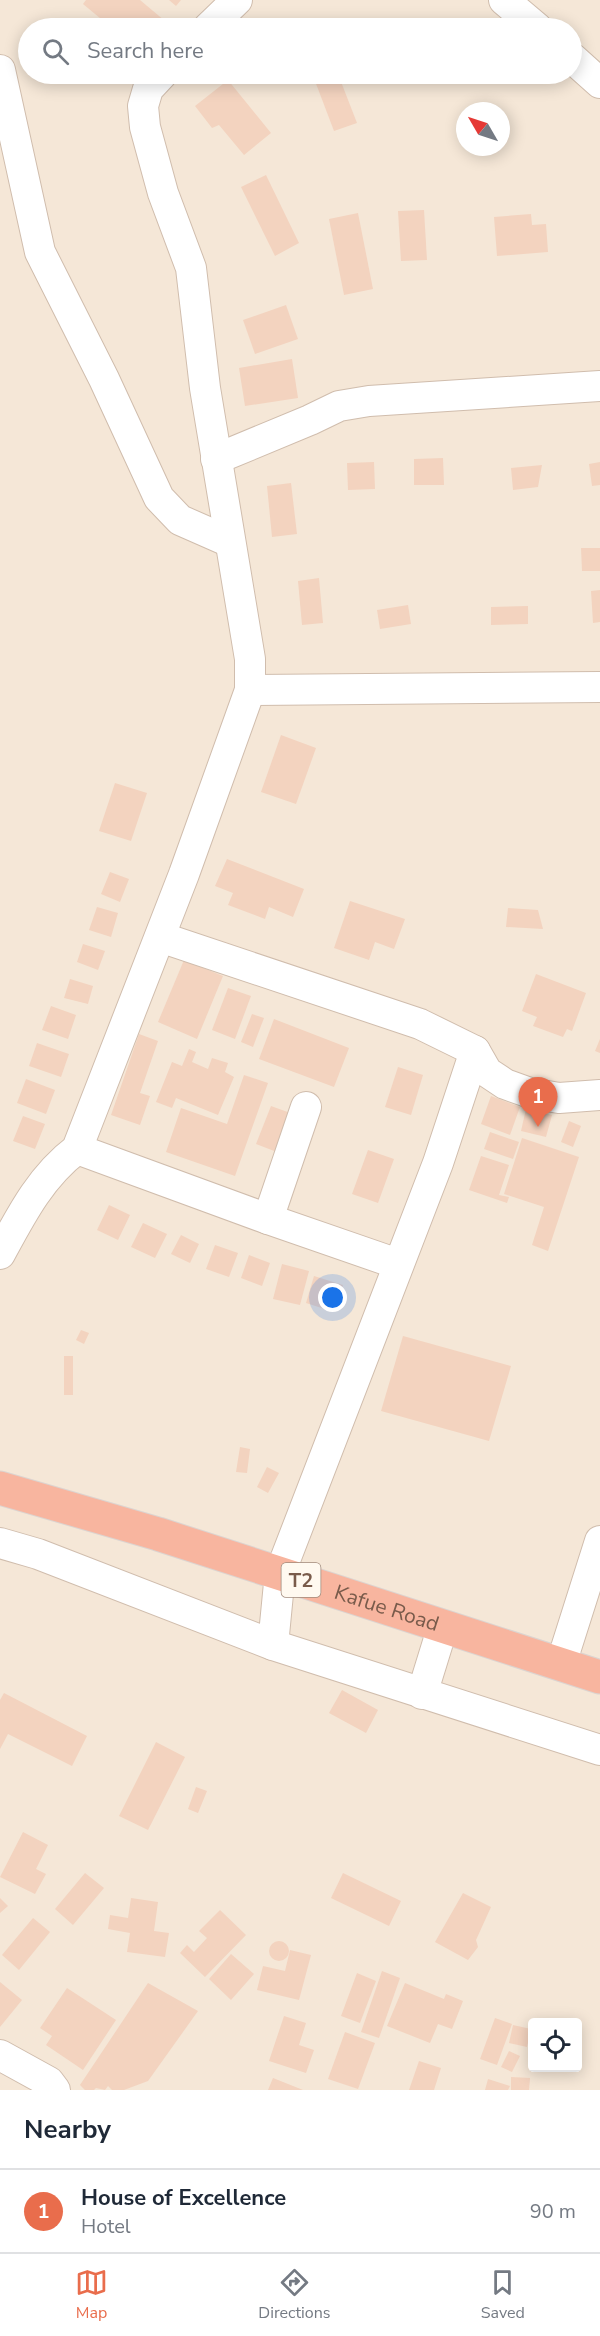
<!DOCTYPE html>
<html lang="en">
<head>
<meta charset="utf-8">
<style>
	:root { --surface:#fff; --page:#f2f2f3; --text:#1f2937; --muted:#747a83; --line:#e0e1e3; --accent:#e96d4c }
	body { margin:0; font-family:"Nunito Sans",sans-serif; background:var(--page); color:var(--text) }
	.controls { position:absolute; right:18px; bottom:18px; display:grid; overflow:hidden; border-radius:6px; box-shadow:0 3px 15px #0003 }
	.controls button { width:54px; height:54px; display:grid; place-items:center; padding:0; border:0; border-bottom:2px solid var(--line); background:var(--surface); color:var(--text); font:30px sans-serif }
	.compass { position:absolute; left:456px; top:102px; width:54px; height:54px; border-radius:50%; background:var(--surface); box-shadow:0 3px 15px #0003; rotate:309deg }
	.you { position:absolute; left:333px; top:1298px; width:21px; height:21px; margin:-15px; border:4px solid #fff; border-radius:50%; background:#1a73e8; box-shadow:0 0 0 9px #1a73e833 }
	.badge { display:grid; place-items:center; width:39px; height:39px; border-radius:50%; background:var(--accent); color:#fff; font-size:20px; font-weight:700 }
	.pin { position:absolute; translate:-50% -50px; filter:drop-shadow(0 2px 3px #0008) }
	.pin::after { content:''; position:absolute; top:32px; width:21px; height:18px; background:inherit; clip-path:polygon(0 0,100% 0,50% 100%) }
	.list { margin:0; padding:0; list-style:none }
	h2 { display:flex; justify-content:space-between; align-items:center; height:78px; margin:0; padding:0 24px; font-size:26px }
	h2 small { font-size:20px; font-weight:400; color:var(--muted) }
	.list li { display:grid; grid-template-columns:39px 1fr auto; gap:18px; align-items:center; box-sizing:border-box; height:84px; padding:0 24px; border-top:2px solid var(--line) }
	.list b { display:block; font-size:22px; white-space:nowrap }
	.list p { margin:0; font-size:20px; white-space:nowrap; color:var(--muted) }
	.list em { font-size:20px; font-style:normal; color:var(--muted) }
	.icon { flex:none; width:33px; height:33px; fill:none; stroke:currentColor; stroke-width:2; stroke-linecap:round; stroke-linejoin:round }
	.map { position:relative; flex:none; width:600px; height:2090px; overflow:hidden }
	.search { position:absolute; background:var(--surface); box-shadow:0 3px 15px #0003; left:18px; right:18px; top:18px; height:66px; display:flex; align-items:center; gap:15px; box-sizing:border-box; padding:0 21px; border-radius:33px; color:var(--muted); font-size:22px }
	.sheet { height:162px; background:var(--surface) }
	nav { display:flex; justify-content:space-around; align-items:center; box-sizing:border-box; height:84px; border-top:2px solid var(--line); background:var(--surface); font-size:16px; color:var(--muted) }
	nav a { display:grid; justify-items:center; gap:3px }
	nav .on { color:var(--accent) }
	.map>svg:first-child { display:block }
	.residential { fill:#f5e7d7; fill-rule:evenodd }
	.building { fill:#f3d3bf }
	.lines { fill:none; stroke-linecap:round; stroke-linejoin:round }
	.minor-casing { stroke:#d0bdad; stroke-width:32 }
	.highway-casing { stroke:#dcd4d0; stroke-width:35 }
	.minor { stroke:#fff; stroke-width:30 }
	.highway { stroke:#f8b59f; stroke-width:33 }
	.labels { text-anchor:middle; dominant-baseline:central; stroke-width:4.5; stroke-linejoin:round; paint-order:stroke }
	.shield { fill:#fff9f0; stroke:#a18a7c; stroke-width:1.5 }
	.shield-label { font-size:20px; font-weight:bold; fill:#795b4b }
	.street-label { font-size:21px; fill:#795b4b; stroke:#fff9f0 }
</style>
</head>
<body>
<div class="map">
<svg width="600" height="2090" viewBox="0 0 600 2090">
	<rect width="100%" height="100%" fill="#fdf5e9"/>
	<path class="residential" d="M0,0h600v2090h-600zM28,28h544v46h-544zM465,111h36v36h-36zM532,2022h46v46h-46z"/>
	<g class="building">
		<polygon points="86,0 140,0 165,21 158,28 112,28 83,4"/>
		<polygon points="169,0 181,0 176,6"/>
		<polygon points="335,74 338,74 357,123 334,131 315,81"/>
		<polygon points="228,80 271,133 244,155 219,125 212,128 195,106"/>
		<polygon points="266,175 299,243 275,256 241,187"/>
		<polygon points="424,210 427,260 401,261 398,211"/>
		<polygon points="358,213 373,289 344,295 329,219"/>
		<polygon points="531,214 532,225 546,224 548,252 497,256 494,217"/>
		<polygon points="286,305 298,339 255,354 243,320"/>
		<polygon points="292,359 298,398 245,406 239,368"/>
		<polygon points="443,458 444,485 414,485 414,459"/>
		<polygon points="374,462 375,489 348,490 347,463"/>
		<polygon points="600,462 600,485 592,486 589,464"/>
		<polygon points="542,465 538,487 513,490 511,468"/>
		<polygon points="291,483 297,534 272,537 267,486"/>
		<polygon points="581,548 600,548 600,571 582,571"/>
		<polygon points="319,578 323,623 302,625 298,581"/>
		<polygon points="600,590 600,622 593,623 591,591"/>
		<polygon points="408,605 411,624 380,629 377,610"/>
		<polygon points="528,606 528,624 491,625 491,607"/>
		<polygon points="281,735 316,748 296,804 261,792"/>
		<polygon points="115,783 147,793 131,841 99,831"/>
		<polygon points="227,859 304,889 293,917 269,907 265,919 228,905 233,893 215,886"/>
		<polygon points="110,872 129,879 120,902 101,894"/>
		<polygon points="350,901 405,919 394,949 375,942 369,960 334,948"/>
		<polygon points="97,907 118,913 111,937 89,930"/>
		<polygon points="508,908 538,910 543,929 506,927"/>
		<polygon points="83,944 105,951 98,970 77,962"/>
		<polygon points="184,960 223,976 197,1039 158,1022"/>
		<polygon points="536,974 586,993 572,1031 567,1029 563,1037 533,1026 537,1017 522,1011"/>
		<polygon points="70,979 93,986 88,1004 64,998"/>
		<polygon points="228,988 251,996 235,1039 212,1030"/>
		<polygon points="51,1006 76,1015 68,1039 42,1030"/>
		<polygon points="252,1014 264,1018 253,1047 241,1042"/>
		<polygon points="274,1019 349,1048 334,1087 259,1059"/>
		<polygon points="139,1034 158,1041 140,1093 150,1096 140,1125 111,1115"/>
		<polygon points="600,1039 600,1053 595,1051"/>
		<polygon points="37,1043 69,1054 61,1077 29,1066"/>
		<polygon points="189,1049 196,1052 192,1062 208,1069 212,1058 228,1063 225,1072 234,1077 218,1115 176,1098 172,1108 156,1102 172,1062 182,1066"/>
		<polygon points="398,1067 423,1075 411,1115 385,1107"/>
		<polygon points="244,1075 268,1083 235,1176 166,1152 181,1108 227,1124"/>
		<polygon points="26,1079 55,1090 46,1114 17,1103"/>
		<polygon points="491,1096 520,1107 510,1135 481,1124"/>
		<polygon points="271,1106 296,1115 282,1154 256,1144"/>
		<polygon points="526,1109 552,1115 546,1137 521,1131"/>
		<polygon points="23,1116 45,1124 35,1149 13,1141"/>
		<polygon points="569,1121 581,1126 573,1147 561,1142"/>
		<polygon points="490,1132 519,1142 513,1159 484,1149"/>
		<polygon points="522,1138 579,1157 548,1251 532,1245 544,1207 504,1194"/>
		<polygon points="368,1150 394,1159 378,1203 352,1194"/>
		<polygon points="481,1156 509,1165 499,1195 509,1197 507,1203 469,1190"/>
		<polygon points="109,1205 130,1215 118,1240 97,1230"/>
		<polygon points="143,1223 167,1234 155,1258 131,1247"/>
		<polygon points="181,1235 199,1244 190,1263 171,1254"/>
		<polygon points="215,1245 238,1253 229,1277 206,1269"/>
		<polygon points="249,1255 270,1263 262,1286 241,1278"/>
		<polygon points="282,1264 309,1271 300,1305 273,1299"/>
		<polygon points="314,1276 343,1285 334,1312 306,1303"/>
		<polygon points="81,1330 89,1333 84,1344 76,1340"/>
		<polygon points="403,1336 511,1366 489,1441 381,1411"/>
		<rect x="64" y="1356" width="9" height="39"/>
		<polygon points="240,1447 250,1449 247,1473 236,1472"/>
		<polygon points="267,1467 279,1473 268,1493 257,1487"/>
		<polygon points="342,1690 378,1710 366,1733 329,1713"/>
		<polygon points="4,1693 87,1736 72,1766 8,1734 0,1749 0,1700"/>
		<polygon points="156,1742 185,1757 148,1830 119,1816"/>
		<polygon points="196,1787 207,1791 198,1813 188,1809"/>
		<polygon points="23,1832 48,1845 36,1869 46,1874 35,1894 0,1877"/>
		<polygon points="85,1873 104,1888 73,1925 55,1909"/>
		<polygon points="343,1873 401,1901 389,1926 331,1898"/>
		<polygon points="463,1893 491,1907 476,1940 478,1947 468,1960 435,1942"/>
		<polygon points="0,1898 8,1906 0,1913"/>
		<polygon points="131,1898 158,1902 154,1931 169,1933 165,1957 127,1952 130,1933 108,1929 110,1915 128,1918"/>
		<polygon points="220,1910 246,1935 205,1977 180,1953 187,1945 194,1952 207,1938 199,1931"/>
		<polygon points="33,1918 50,1932 19,1970 2,1955"/>
		<circle cx="279" cy="1951" r="10"/>
		<polygon points="290,1950 311,1955 299,2000 257,1990 263,1966 285,1971"/>
		<polygon points="231,1954 254,1974 231,2000 209,1979"/>
		<polygon points="382,1971 400,1978 379,2038 361,2032"/>
		<polygon points="357,1973 376,1981 360,2023 341,2016"/>
		<polygon points="0,1982 22,2000 0,2027"/>
		<polygon points="148,1983 198,2011 148,2081 124,2090 112,2090 108,2086 105,2090 96,2088 94,2090 85,2090 80,2085"/>
		<polygon points="405,1983 444,1999 446,1994 463,2001 452,2029 438,2024 430,2043 387,2026"/>
		<polygon points="67,1988 116,2020 83,2070 46,2045 52,2036 40,2028"/>
		<polygon points="284,2016 306,2023 299,2045 314,2050 306,2073 269,2061"/>
		<polygon points="495,2018 512,2024 497,2065 480,2059"/>
		<polygon points="513,2025 531,2029 527,2047 509,2043"/>
		<polygon points="345,2032 375,2043 358,2089 328,2079"/>
		<polygon points="509,2051 520,2056 512,2072 501,2067"/>
		<polygon points="419,2061 441,2068 434,2090 409,2090"/>
		<polygon points="511,2077 530,2078 529,2090 511,2090"/>
		<polygon points="273,2078 303,2090 268,2090"/>
		<polygon points="488,2079 510,2086 508,2090 485,2090"/>
	</g>
	<g class="lines">
		<g class="minor-casing">
			<g id="minor">
				<polyline points="504,0 537,28"/>
				<polyline points="208,28 237,0"/>
				<polyline points="572,58 600,83"/>
				<polyline points="0,70 40,252 104,379 159,498 180,520 230,542"/>
				<polyline points="216,459 310,420 339,406 369,401 600,386"/>
				<polyline points="250,690 600,687"/>
				<polyline points="160,937 420,1024 475,1051 487,1072 505,1084 530,1093 559,1098 600,1095"/>
				<polyline points="77,1149 268,1219 398,1264"/>
				<polyline points="268,1219 306,1107"/>
				<path d="M0,1254c21,-39 41,-78 77,-105l107,-275 66,-184v-31l-45,-271 -14,-120 -28,-75 -18,-66 -2,-21 5,-17 14,-15"/>
				<polyline points="0,1543 38,1554 273,1645 280,1573 438,1163 475,1051"/>
				<polyline points="273,1645 600,1750"/>
				<polyline points="561,1664 600,1541"/>
				<polyline points="422,1694 443,1626"/>
				<polyline points="0,2055 49,2082 55,2090"/>
			</g>
		</g>
		<g class="highway-casing">
			<g id="highway">
				<path id="s1" d="M0,1488l158,46 442,143"/>
			</g>
		</g>
		<use href="#minor" class="minor"/>
		<use href="#highway" class="highway"/>
	</g>
	<g class="labels">
		<rect class="shield" x="281.5" y="1563" width="39" height="34" rx="4.5"/>
		<g class="shield-label">
			<text x="301" y="1580">T2</text>
		</g>
		<g class="street-label">
			<text stroke="none"><textPath href="#s1" startOffset="405">Kafue Road</textPath></text>
		</g>
	</g>
</svg>
<div class="controls">
<button><svg class="icon" aria-label="locate" viewBox="0 0 24 24"><circle cx="12" cy="12" r="6"/><path d="M12 2v4M12 18v4M2 12h4M18 12h4"/></svg></button>
</div>
<svg class="compass" viewBox="-18 -18 36 36"><path d="M0-13l5 13h-10z" fill="#e53935"/><path d="M0 13l5-13h-10z" fill="#747a83"/></svg>
<div class="you"></div>
<div class="pin badge" style="left:538px;top:1127px">1</div>
<div class="search"><svg class="icon" aria-label="search" viewBox="0 0 24 24"><circle cx="10" cy="10" r="6"/><path d="M15 15l6 6"/></svg>Search here</div>
</div>
<section class="sheet">
<h2>Nearby<small></small></h2>
<ul class="list">
<li><span class="badge">1</span><div><b>House of Excellence</b><p>Hotel</p></div><em>90 m</em></li>
</ul>
</section>
<nav>
<a class="on"><svg class="icon" aria-label="map" viewBox="0 0 24 24"><path d="M3 6l6-2 6 2 6-2v14l-6 2-6-2-6 2zM9 4v14M15 6v14"/></svg>Map</a>
<a><svg class="icon" aria-label="directions" viewBox="0 0 24 24"><path d="M12 3l9 9-9 9-9-9zM9 14v-3h6M13 9l2 2-2 2"/></svg>Directions</a>
<a><svg class="icon" aria-label="saved" viewBox="0 0 24 24"><path d="M7 4h10v16l-5-4-5 4z"/></svg>Saved</a>
</nav>
</body>
</html>
